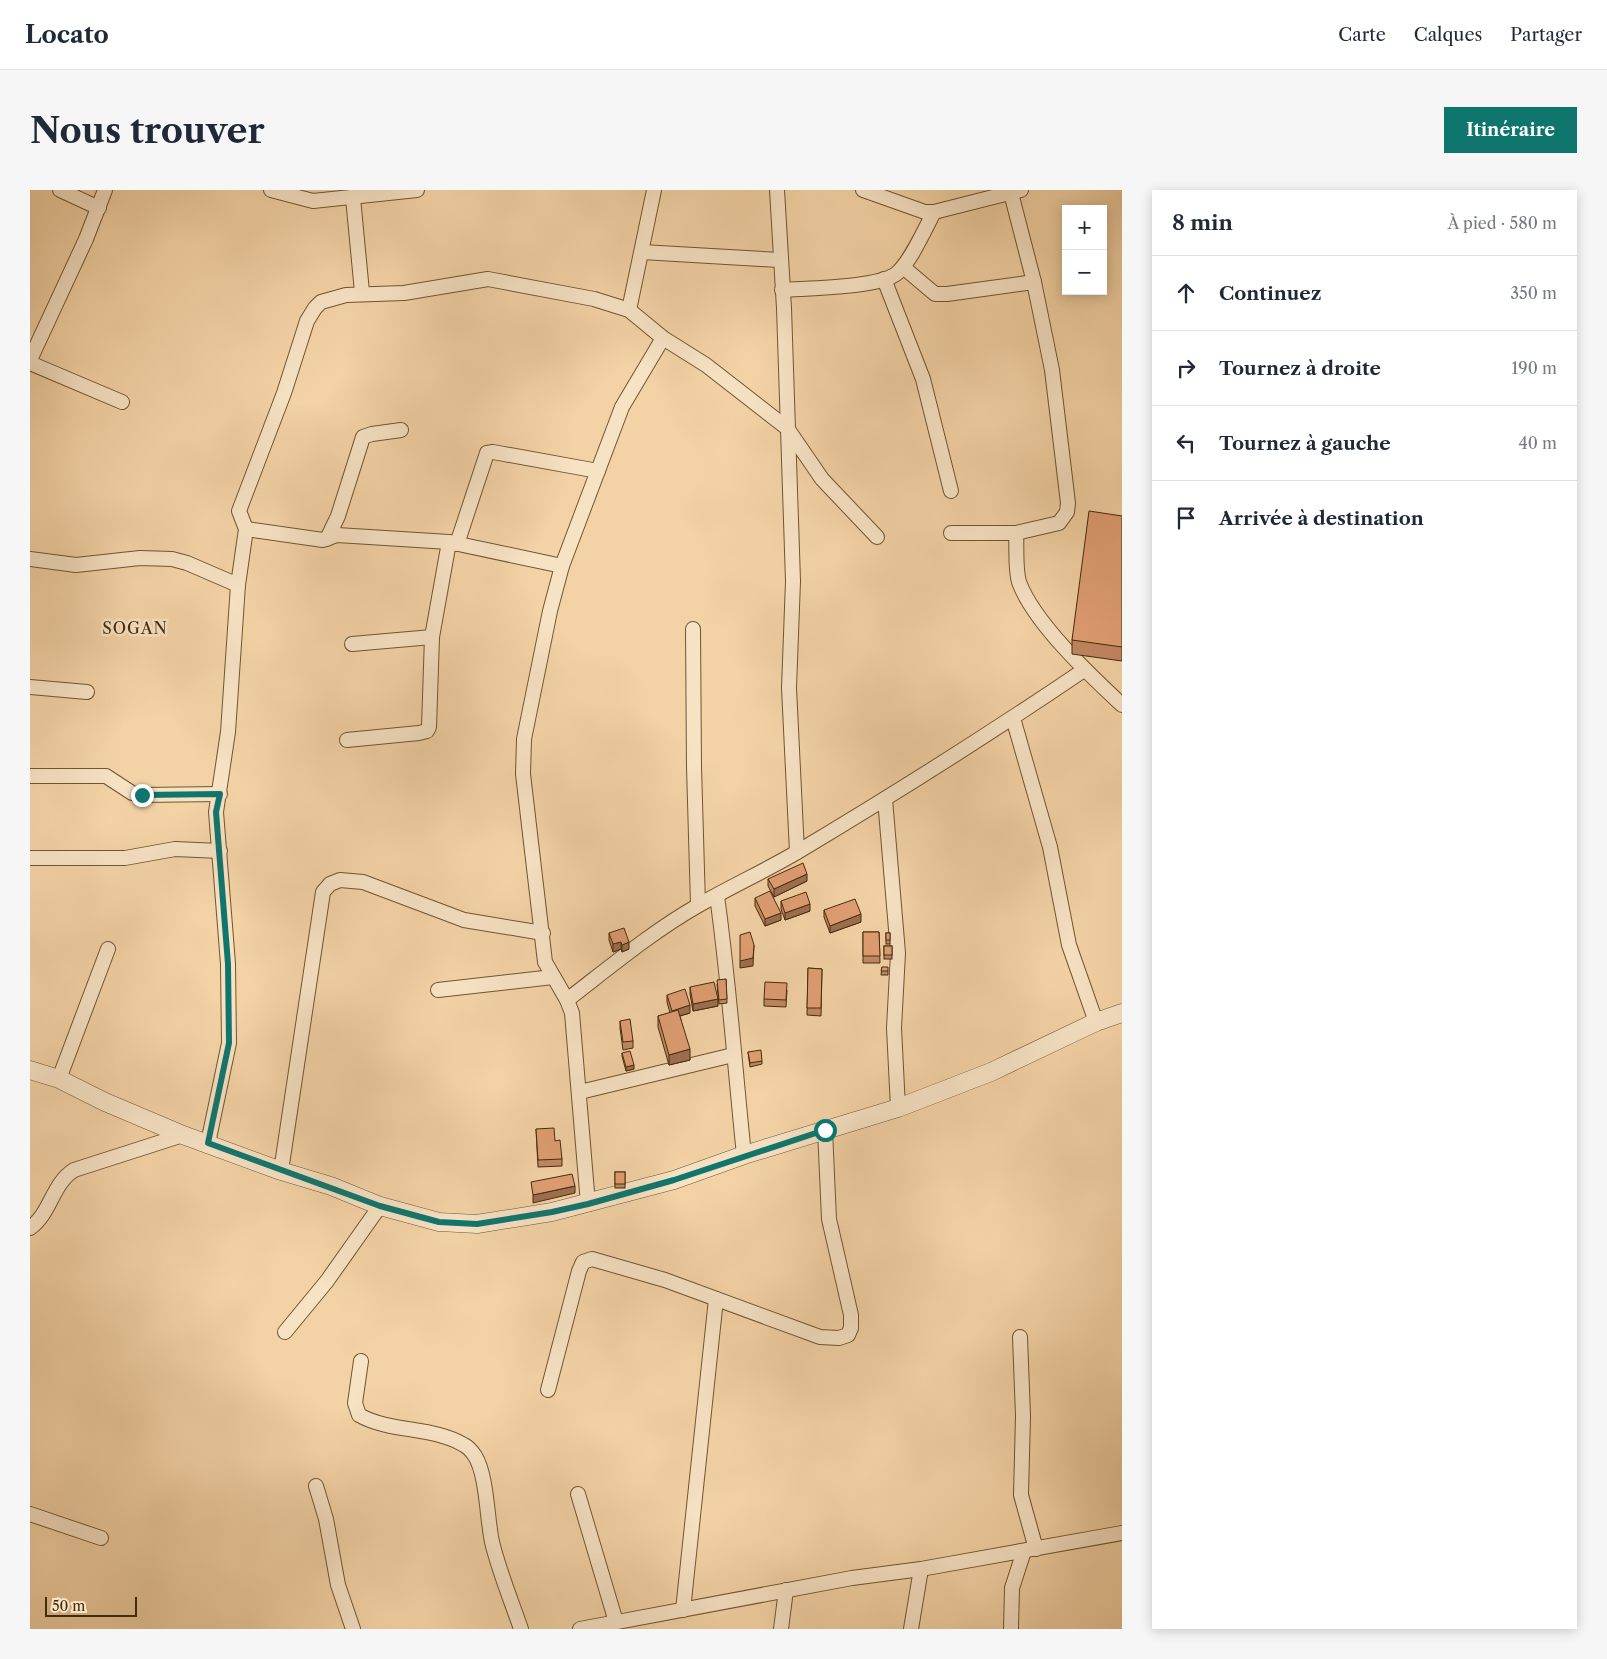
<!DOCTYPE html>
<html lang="fr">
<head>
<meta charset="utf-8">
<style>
	:root { --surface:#fff; --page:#f6f6f7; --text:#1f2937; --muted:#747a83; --line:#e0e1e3; --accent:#0f766e }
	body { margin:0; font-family:"Libre Caslon Text",serif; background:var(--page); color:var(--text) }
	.controls { position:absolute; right:15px; top:15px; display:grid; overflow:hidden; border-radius:0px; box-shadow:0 2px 12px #0003 }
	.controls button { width:45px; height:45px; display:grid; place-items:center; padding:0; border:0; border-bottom:1px solid var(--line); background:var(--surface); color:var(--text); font:25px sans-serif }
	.scale { position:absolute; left:15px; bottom:12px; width:92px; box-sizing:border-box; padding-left:5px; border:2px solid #432c09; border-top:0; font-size:14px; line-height:18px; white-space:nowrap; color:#432c09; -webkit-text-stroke:4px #f7e2c4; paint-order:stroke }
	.stop { position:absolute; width:15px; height:15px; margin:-11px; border:4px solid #0f766e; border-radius:50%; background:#fff }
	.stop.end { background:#0f766e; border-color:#fff; box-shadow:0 1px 5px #0008 }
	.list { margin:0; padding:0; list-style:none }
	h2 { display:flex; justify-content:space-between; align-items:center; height:65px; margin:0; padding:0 20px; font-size:21px }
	h2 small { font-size:16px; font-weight:400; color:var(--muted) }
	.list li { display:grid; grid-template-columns:32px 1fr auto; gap:15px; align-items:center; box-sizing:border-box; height:75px; padding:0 20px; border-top:1px solid var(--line) }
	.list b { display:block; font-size:19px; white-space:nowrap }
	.list em { font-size:16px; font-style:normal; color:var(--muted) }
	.icon { flex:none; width:28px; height:28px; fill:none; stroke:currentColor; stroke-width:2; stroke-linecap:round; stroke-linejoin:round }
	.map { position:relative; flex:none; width:1092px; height:1439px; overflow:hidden; border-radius:0px }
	header { display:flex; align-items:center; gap:30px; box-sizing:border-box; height:70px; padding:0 25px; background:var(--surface); border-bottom:1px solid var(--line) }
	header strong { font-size:24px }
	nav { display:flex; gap:28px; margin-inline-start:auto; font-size:18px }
	.intro { display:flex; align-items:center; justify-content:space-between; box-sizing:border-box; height:120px; padding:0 30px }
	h1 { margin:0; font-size:35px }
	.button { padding:12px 22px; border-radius:0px; background:var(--accent); color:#fff; font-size:18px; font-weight:700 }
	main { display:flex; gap:30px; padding:0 30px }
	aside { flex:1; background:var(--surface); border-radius:0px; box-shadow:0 2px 12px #0003 }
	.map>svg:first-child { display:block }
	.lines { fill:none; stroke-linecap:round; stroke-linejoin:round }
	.minor-casing { stroke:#6f5630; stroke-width:16 }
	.tertiary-casing { stroke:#6f5630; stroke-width:19 }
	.minor { stroke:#f7e2c4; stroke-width:14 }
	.tertiary { stroke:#f7e2c4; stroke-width:18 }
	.wall { fill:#c28864; stroke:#432c09 }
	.shaded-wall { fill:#9e6f51; stroke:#432c09 }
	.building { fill:#e19e74; stroke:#432c09 }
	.route { stroke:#0f766e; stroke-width:6 }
	.labels { text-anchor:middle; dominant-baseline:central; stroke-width:5; stroke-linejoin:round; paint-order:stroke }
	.quarter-label { font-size:16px; letter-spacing:1px; fill:#432c09; stroke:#f7e2c4 }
</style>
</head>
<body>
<header>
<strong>Locato</strong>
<nav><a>Carte</a><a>Calques</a><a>Partager</a></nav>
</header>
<div class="intro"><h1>Nous trouver</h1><a class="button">Itinéraire</a></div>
<main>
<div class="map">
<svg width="1092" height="1439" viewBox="0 0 1092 1439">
	<rect width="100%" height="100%" fill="#f3d2a5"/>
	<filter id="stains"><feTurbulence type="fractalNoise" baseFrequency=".004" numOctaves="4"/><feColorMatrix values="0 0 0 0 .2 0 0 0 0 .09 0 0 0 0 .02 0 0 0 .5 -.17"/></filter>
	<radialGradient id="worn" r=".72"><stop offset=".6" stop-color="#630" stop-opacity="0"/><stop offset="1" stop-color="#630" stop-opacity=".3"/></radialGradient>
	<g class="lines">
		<g class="minor-casing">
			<g id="minor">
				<polyline points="30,0 69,18"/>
				<polyline points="241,0 283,11 387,0"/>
				<polyline points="747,0 754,118 763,391 759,498 767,662"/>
				<polyline points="833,0 895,22 904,22 991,0"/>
				<polyline points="323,8 332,102"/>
				<polyline points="612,62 749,70"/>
				<polyline points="873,77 905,104 917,104 1004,92"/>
				<polyline points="854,89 893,189 921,301"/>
				<path d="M752,100c26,-2 94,-2 114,-16 14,-11 29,-45 38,-62"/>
				<polyline points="599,120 624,0"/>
				<polyline points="0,170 56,49 75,0"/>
				<polyline points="0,173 92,212"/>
				<polyline points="216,339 293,350 307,345 419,352 532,376"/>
				<polyline points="921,343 986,343 1029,333 1037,322 1038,313 1022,180 1004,92 981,3"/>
				<path d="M986,343c1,15 -1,35 3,49 15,41 72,94 103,123"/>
				<polyline points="297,349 308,326 333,247 342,244 371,240"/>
				<polyline points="427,354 457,263 463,262 568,281"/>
				<polyline points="0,369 46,375 110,368 142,369 157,373 208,395"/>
				<polyline points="663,439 664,577 668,715"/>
				<polyline points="322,454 402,447"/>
				<polyline points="0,497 57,502"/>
				<polyline points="983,528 1020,657 1039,755 1066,832"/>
				<polyline points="317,550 389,543 397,541 399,537 402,447 419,352"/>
				<polyline points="0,586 76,586 102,603 112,605 190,604"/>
				<polyline points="855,609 868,763 864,838 868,918"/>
				<polyline points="0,668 95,668 145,659 190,661"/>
				<path d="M687,706c12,86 18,173 27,259"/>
				<polyline points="408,800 523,787"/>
				<path d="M537,810c43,-33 86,-69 132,-95 33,-19 68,-35 100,-54 97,-58 192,-118 285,-181"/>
				<polyline points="29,889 78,759"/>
				<polyline points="550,902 703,865"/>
				<polyline points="178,953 199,853 198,774 186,622 198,542 208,395 216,339 209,321 254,203 277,131 285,118 291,112 316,105 374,103 458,89 564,109 599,120 633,148 676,175 757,238 792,289 847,347"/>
				<polyline points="251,981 293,702 300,694 310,690 333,692 434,730 513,743"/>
				<polyline points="558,1014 542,823 537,810 515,772 493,584 494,549 520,421 532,376 592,217 633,148"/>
				<path d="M0,1038c21,-15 22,-44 44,-58l109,-35"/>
				<polyline points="255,1142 297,1091 350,1016"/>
				<polyline points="990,1147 993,1226 991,1305 1006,1359"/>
				<path d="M331,1171l-6,42 4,12c32,18 74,11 105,30 4,2 9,8 11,11 12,19 12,63 17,86 7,29 19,58 29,87"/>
				<polyline points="518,1200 549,1081 553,1072 562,1069 635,1090 790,1147 809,1148 818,1145 821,1138 821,1125 799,1029 795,940"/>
				<polyline points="286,1296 296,1329 308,1395 323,1439"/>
				<polyline points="548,1304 586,1432"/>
				<polyline points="0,1324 71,1348"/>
				<polyline points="653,1420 686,1109"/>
				<polyline points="550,1439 822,1388 891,1379 1092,1343"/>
				<polyline points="751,1439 756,1400"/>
				<polyline points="881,1439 891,1379"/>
				<polyline points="981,1439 982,1398 994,1361"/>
			</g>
		</g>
		<g class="tertiary-casing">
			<polyline id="tertiary" points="0,880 29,889 75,912 153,945 251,981 301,996 350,1016 409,1032 447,1034 522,1022 644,990 714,965 868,918 961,882 1066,832 1092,823"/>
		</g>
		<use href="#minor" class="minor"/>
		<use href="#tertiary" class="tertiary"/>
	</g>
	<g class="wall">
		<polygon points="1092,326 1092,471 1042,464 1042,450"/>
		<polygon points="738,689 777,691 744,707 738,696"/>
		<polygon points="725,708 751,730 735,736 725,716"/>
		<polygon points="751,711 780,721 755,730 751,719"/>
		<polygon points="794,720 831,732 800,743 794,727"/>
		<polygon points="833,742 849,742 850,773 833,773"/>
		<polygon points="579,743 599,759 592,762 591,759 583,762 579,750"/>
		<rect x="856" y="743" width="4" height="11"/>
		<rect x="854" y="756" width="8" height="13"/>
		<polygon points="852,777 858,781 858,785 851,785"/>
		<polygon points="778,778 792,779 791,826 777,825"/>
		<polygon points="696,789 697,813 689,814 687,794"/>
		<polygon points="660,797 688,816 663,821 660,804"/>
		<polygon points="757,800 756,817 734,816 734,809"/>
		<polygon points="637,805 660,823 650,826 660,870 639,875 628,837 628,826 640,823 637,812"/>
		<polygon points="590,831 603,851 603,858 593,860 590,838"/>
		<polygon points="718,862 732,871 732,874 720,877"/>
		<polygon points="592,863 604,879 596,881 592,866"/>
		<polygon points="506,939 525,951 532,969 532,976 508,977"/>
		<rect x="585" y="982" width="10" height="16"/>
	</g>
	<g class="shaded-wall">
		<polygon points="777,684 777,691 744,707 744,699"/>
		<polygon points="780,714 780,721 755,730 755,723"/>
		<polygon points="751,723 751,730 735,736 735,729"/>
		<polygon points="831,724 831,732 800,743 800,736"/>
		<polygon points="591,752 591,759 583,762 583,754"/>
		<polygon points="599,752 599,759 592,762 592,755"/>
		<polygon points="724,755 723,776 710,778 710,771"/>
		<polygon points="688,809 688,816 663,821 663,814"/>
		<polygon points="660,815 660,823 642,828 642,821"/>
		<polygon points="660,859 660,870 639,875 639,865"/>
		<polygon points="604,875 604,879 596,881 596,877"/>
		<polygon points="545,996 545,1003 503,1013 503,1005"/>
	</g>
	<g class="building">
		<polygon points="1059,321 1092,326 1092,457 1042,450"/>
		<polygon points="773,673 777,684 744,699 738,689"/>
		<polygon points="740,701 751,723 735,729 725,708"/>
		<polygon points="776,702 780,714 755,723 751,711"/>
		<polygon points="825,709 831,724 800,736 794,720"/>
		<polygon points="594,738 599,752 592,755 591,752 583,754 579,743"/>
		<polygon points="720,742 724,755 723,768 710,771 710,745"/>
		<polygon points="833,742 849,742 850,766 833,766"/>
		<rect x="856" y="743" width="4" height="7"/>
		<rect x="854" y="756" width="8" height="9"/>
		<polygon points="852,777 858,777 858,781 851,781"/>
		<polygon points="778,778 792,779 791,818 777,818"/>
		<polygon points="696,789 697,809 689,810 687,790"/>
		<polygon points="684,792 688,809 663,814 660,797"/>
		<polygon points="735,792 757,793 756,810 734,809"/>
		<polygon points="655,799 660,815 642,821 637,805"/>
		<polygon points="648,820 660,859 639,865 628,826"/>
		<polygon points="600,829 603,851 593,852 590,831"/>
		<polygon points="731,860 732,871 720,873 718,862"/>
		<polygon points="600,861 604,875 596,877 592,863"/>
		<polygon points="524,938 525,951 530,950 532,969 508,970 506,939"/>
		<rect x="585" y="982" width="10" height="12"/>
		<polygon points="542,984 545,996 503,1005 501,992"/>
	</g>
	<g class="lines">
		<polyline class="route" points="112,605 190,604 186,622 198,774 199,853 178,953 350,1016 409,1032 447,1034 522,1022 558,1014 644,990 795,940"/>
	</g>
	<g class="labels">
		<g class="quarter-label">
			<text x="105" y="438">SOGAN</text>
		</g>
	</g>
	<rect width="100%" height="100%" filter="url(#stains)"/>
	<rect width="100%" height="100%" fill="url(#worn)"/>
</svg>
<div class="controls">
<button>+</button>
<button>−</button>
</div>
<div class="scale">50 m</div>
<div class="stop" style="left:795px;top:940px"></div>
<div class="stop end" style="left:112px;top:605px"></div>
</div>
<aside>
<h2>8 min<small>À pied · 580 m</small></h2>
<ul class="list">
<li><svg class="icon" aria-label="ahead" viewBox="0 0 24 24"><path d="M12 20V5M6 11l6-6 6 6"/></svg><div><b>Continuez</b></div><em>350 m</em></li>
<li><svg class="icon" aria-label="right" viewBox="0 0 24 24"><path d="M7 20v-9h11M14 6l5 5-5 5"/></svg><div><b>Tournez à droite</b></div><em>190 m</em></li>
<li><svg class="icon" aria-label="left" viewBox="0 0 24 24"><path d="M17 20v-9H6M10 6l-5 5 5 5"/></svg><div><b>Tournez à gauche</b></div><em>40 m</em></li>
<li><svg class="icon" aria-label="arrive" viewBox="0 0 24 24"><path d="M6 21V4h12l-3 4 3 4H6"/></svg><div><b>Arrivée à destination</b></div></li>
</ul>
</aside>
</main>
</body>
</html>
